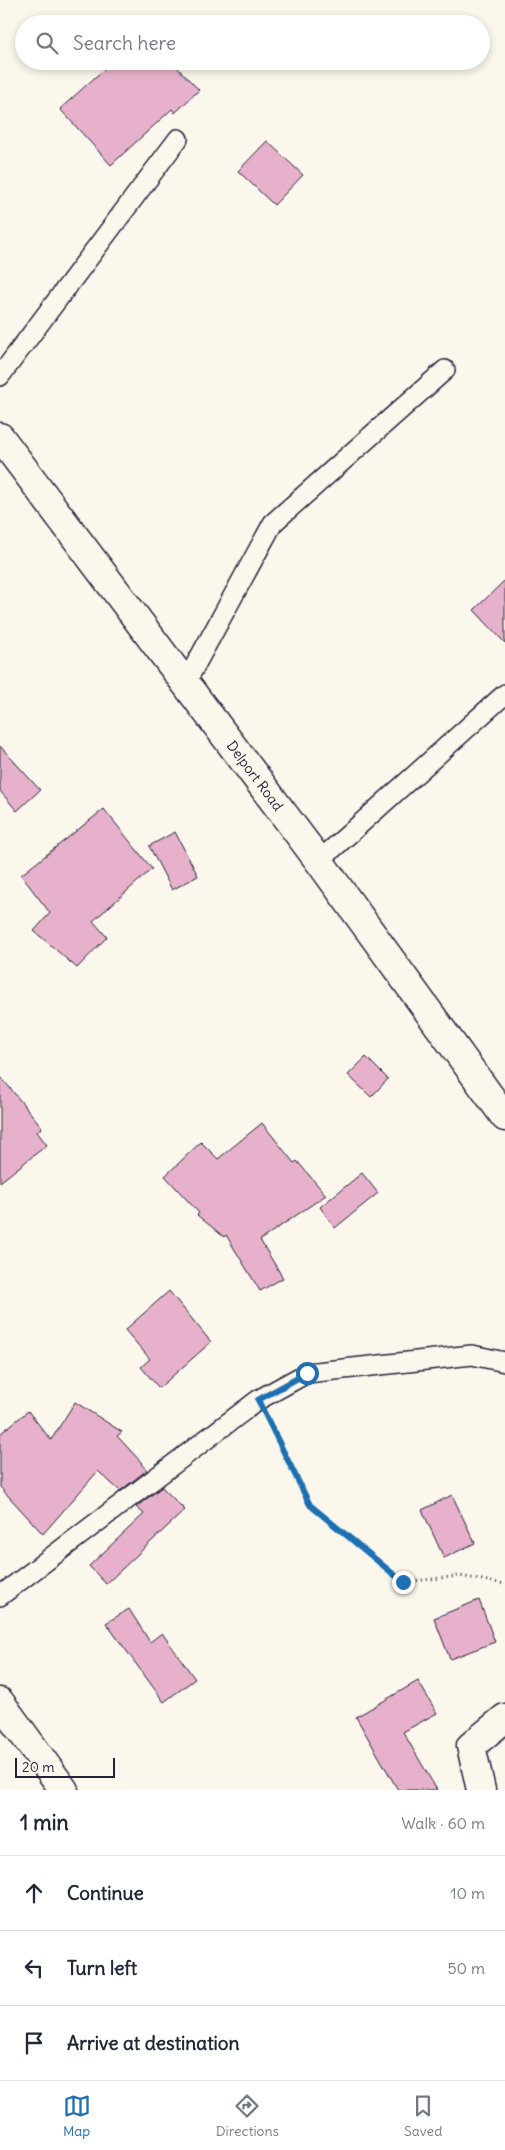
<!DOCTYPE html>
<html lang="en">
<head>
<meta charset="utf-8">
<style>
	:root { --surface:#fff; --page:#f2f2f3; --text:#1f2937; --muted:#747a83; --line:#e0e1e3; --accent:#1f6fb2 }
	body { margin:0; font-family:Delius,sans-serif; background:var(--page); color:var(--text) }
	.scale { position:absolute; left:15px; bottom:12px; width:100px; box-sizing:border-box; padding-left:5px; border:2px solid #22223b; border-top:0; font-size:14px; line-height:18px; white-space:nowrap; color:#22223b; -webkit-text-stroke:4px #fbf7ec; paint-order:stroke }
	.stop { position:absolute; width:15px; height:15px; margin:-11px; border:4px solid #1f6fb2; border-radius:50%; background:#fff }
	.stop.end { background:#1f6fb2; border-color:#fff; box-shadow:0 1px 5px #0008 }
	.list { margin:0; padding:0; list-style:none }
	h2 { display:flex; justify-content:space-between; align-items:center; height:65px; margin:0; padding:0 20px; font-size:21px }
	h2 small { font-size:16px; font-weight:400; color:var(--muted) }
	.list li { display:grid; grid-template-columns:32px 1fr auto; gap:15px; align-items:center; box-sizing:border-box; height:75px; padding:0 20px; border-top:1px solid var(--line) }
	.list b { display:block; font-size:19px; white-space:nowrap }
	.list em { font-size:16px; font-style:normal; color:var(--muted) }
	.icon { flex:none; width:28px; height:28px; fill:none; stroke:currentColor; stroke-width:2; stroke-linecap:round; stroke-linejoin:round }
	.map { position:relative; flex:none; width:505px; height:1790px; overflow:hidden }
	.search { position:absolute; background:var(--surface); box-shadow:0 2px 8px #0003; left:15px; right:15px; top:15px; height:55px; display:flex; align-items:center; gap:12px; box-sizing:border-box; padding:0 18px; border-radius:28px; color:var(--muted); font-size:19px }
	.sheet { height:290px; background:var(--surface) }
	nav { display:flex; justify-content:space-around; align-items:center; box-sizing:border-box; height:70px; border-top:1px solid var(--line); background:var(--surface); font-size:14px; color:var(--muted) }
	nav a { display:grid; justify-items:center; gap:2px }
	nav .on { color:var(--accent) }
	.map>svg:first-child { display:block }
	.building { fill:#e7b1cb; stroke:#22223b }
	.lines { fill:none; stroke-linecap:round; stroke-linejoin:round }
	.lane-casing { stroke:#22223b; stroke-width:22 }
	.street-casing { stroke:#22223b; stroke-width:31 }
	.secondary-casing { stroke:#22223b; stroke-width:31 }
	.path { stroke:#22223b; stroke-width:3; stroke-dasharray:1 4; stroke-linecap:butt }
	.lane { stroke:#fbf7ec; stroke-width:19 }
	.street { stroke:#fbf7ec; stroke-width:28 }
	.secondary { stroke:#fbf7ec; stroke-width:28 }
	.route { stroke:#1f6fb2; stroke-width:6 }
	.labels { text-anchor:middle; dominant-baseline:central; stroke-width:4.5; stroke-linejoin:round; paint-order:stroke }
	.street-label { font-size:14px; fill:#22223b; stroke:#fbf7ec }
</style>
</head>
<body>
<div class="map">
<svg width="505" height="1790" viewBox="0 0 505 1790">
	<rect width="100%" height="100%" fill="#fbf7ec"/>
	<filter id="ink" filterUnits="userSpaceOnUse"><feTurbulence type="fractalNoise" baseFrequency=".02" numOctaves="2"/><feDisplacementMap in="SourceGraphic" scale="10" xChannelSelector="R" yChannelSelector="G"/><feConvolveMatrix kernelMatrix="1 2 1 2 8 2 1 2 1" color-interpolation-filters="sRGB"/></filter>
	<g filter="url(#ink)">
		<g class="building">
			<polygon points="113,61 171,61 199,90 175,113 172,109 111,165 60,109"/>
			<polygon points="267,141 303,175 274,205 238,171"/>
			<polygon points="505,580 505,643 474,610"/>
			<polygon points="0,746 40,790 17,811 0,791"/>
			<polygon points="104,809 152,869 93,921 107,937 77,968 34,931 50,913 21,875"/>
			<polygon points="175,832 198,876 172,890 149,846"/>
			<polygon points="366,1057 388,1079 371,1097 348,1075"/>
			<polygon points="0,1076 42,1127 37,1132 47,1145 0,1182"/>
			<polygon points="262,1123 294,1163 297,1161 326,1195 260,1240 283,1278 260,1291 226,1235 224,1237 197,1215 199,1213 165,1176 201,1142 218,1159"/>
			<polygon points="362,1173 378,1193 335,1228 320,1207"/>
			<polygon points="169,1291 211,1342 159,1388 141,1367 150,1359 125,1330"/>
			<polygon points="75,1402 122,1432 117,1436 142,1463 141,1464 147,1470 120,1491 98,1471 43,1534 0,1487 0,1434 28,1411 51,1440"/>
			<polygon points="162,1487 185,1510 106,1584 89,1566 144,1514 136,1507"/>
			<polygon points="452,1495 475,1543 444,1558 422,1510"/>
			<polygon points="479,1600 495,1642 450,1659 434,1618"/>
			<polygon points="129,1609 150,1642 162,1633 195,1679 164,1702 106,1623"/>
			<polygon points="418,1681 437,1713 403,1732 437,1790 398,1790 356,1717"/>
		</g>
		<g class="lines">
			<g class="lane-casing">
				<g id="lane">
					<polyline points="0,376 178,139"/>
					<polyline points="185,684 273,523 445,370"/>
					<polyline points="319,861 505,694"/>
					<polyline points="0,1596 258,1400 307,1373 472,1355 505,1362"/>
				</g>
			</g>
			<g class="street-casing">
				<g id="street">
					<polyline points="0,1702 64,1790"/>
					<polyline points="481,1790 471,1746 505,1718"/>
				</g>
			</g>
			<g class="secondary-casing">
				<g id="secondary">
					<path id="s1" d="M0,437l319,424 186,256"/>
				</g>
			</g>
			<polyline class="path" points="270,1424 310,1505 403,1582 460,1576 505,1584"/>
			<use href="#lane" class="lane"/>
			<use href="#street" class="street"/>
			<use href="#secondary" class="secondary"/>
		</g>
	</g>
	<g class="lines" filter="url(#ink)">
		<polyline class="route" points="307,1373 258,1400 310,1505 403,1582"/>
	</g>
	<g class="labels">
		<g class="street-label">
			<text stroke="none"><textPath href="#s1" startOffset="424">Delport Road</textPath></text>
		</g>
	</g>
</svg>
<div class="scale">20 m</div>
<div class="stop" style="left:307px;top:1373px"></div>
<div class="stop end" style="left:403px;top:1582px"></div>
<div class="search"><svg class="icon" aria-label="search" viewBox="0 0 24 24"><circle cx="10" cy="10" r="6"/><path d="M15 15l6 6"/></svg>Search here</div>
</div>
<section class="sheet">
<h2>1 min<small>Walk · 60 m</small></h2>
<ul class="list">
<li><svg class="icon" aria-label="ahead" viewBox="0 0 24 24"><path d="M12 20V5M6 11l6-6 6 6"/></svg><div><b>Continue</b></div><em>10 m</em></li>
<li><svg class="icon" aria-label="left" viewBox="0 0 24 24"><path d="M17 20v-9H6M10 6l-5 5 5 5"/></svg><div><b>Turn left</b></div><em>50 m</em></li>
<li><svg class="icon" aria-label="arrive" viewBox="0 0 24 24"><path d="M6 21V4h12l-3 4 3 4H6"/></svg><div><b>Arrive at destination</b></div></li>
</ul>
</section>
<nav>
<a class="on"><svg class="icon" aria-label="map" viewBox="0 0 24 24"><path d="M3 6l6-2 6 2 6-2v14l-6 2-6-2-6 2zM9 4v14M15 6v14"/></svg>Map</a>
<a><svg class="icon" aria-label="directions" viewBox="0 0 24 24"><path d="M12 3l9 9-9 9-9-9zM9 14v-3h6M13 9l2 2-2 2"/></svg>Directions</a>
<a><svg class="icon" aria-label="saved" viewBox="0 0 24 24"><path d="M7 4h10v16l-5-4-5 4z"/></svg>Saved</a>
</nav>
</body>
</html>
